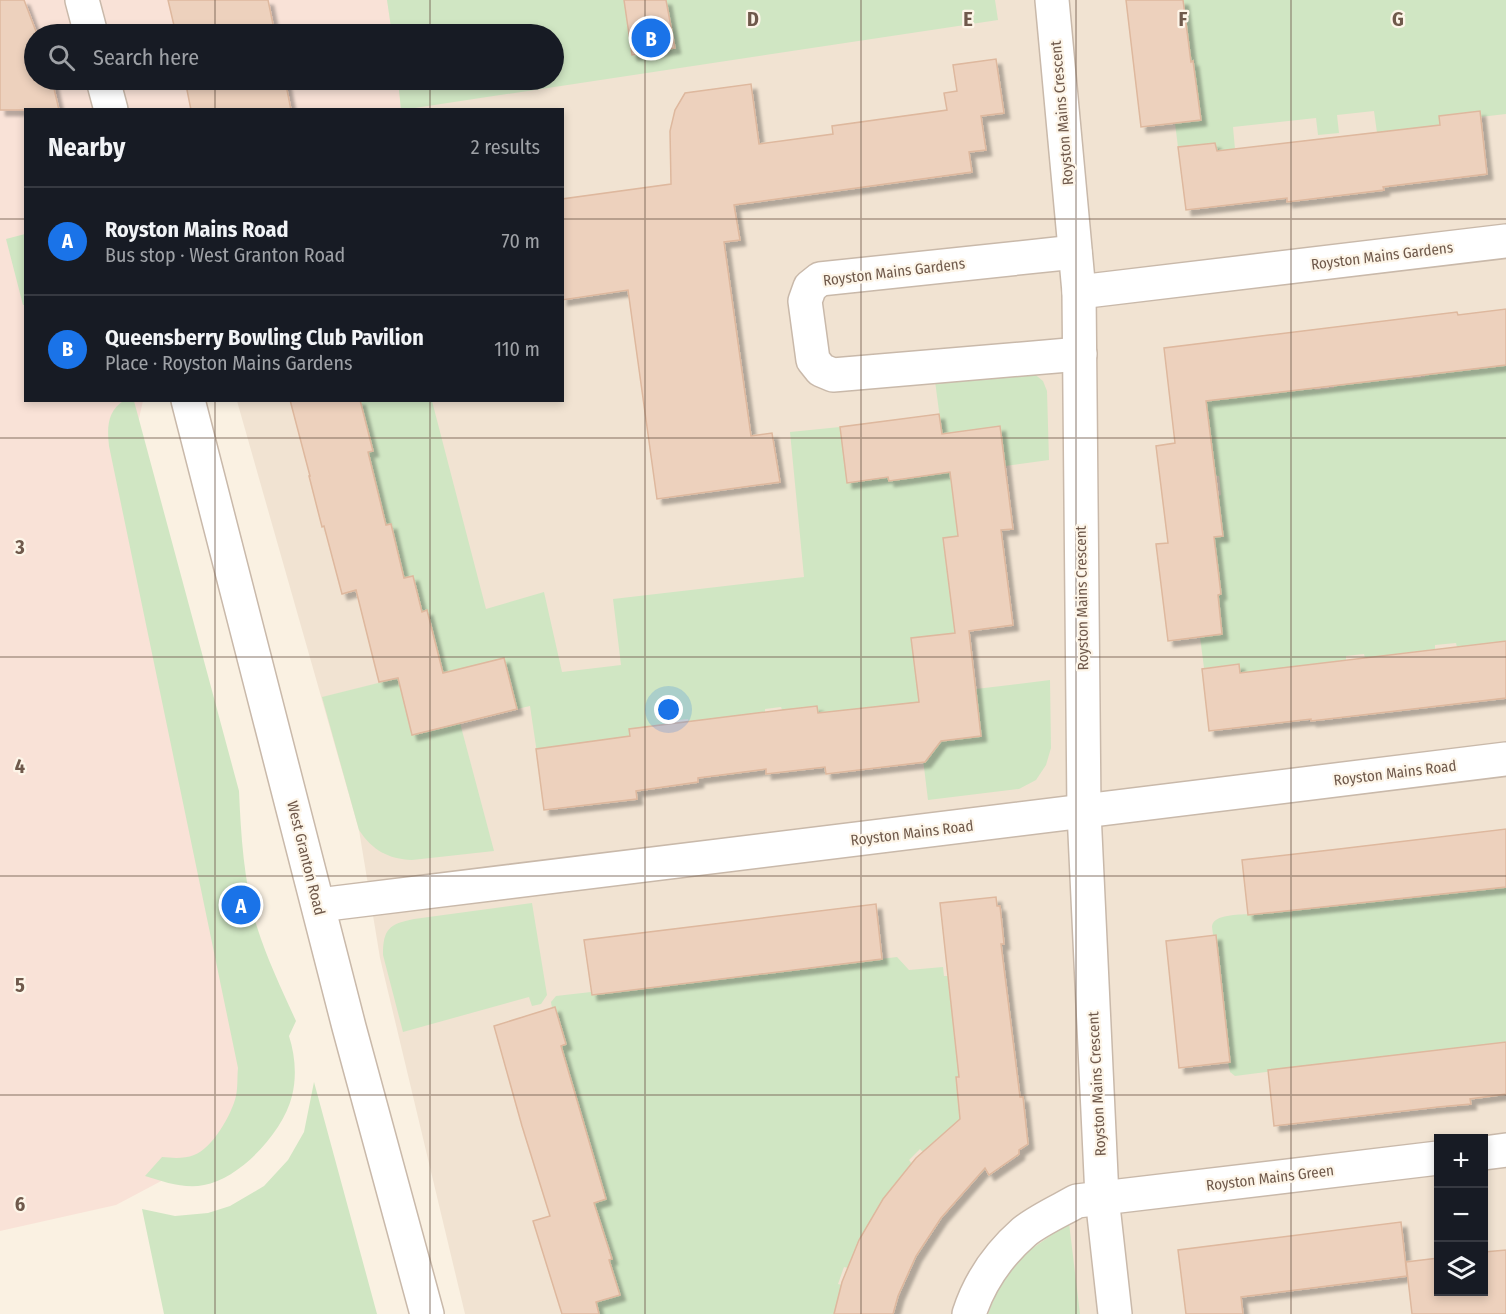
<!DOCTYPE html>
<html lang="en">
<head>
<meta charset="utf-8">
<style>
	:root { --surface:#171b24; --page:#20242c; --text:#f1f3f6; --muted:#9ea1a6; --line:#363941; --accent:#1a73e8 }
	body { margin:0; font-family:"Fira Sans Condensed",sans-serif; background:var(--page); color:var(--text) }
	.controls { position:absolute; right:18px; bottom:18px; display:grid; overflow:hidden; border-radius:0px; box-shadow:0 3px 9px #0003 }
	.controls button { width:54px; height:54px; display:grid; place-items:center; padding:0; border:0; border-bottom:2px solid var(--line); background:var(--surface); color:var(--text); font:30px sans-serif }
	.you { position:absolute; left:669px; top:710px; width:21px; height:21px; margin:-15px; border:4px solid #fff; border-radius:50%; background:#1a73e8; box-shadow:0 0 0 9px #1a73e833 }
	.badge { display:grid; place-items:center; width:39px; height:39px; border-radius:50%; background:var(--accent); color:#fff; font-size:20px; font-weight:700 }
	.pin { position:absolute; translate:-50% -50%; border:3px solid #fff; box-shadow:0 2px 6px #0006 }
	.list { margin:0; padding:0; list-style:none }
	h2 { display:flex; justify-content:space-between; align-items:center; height:78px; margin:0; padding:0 24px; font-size:26px }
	h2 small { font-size:20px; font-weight:400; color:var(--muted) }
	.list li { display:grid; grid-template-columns:39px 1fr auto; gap:18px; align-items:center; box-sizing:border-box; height:108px; padding:0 24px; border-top:2px solid var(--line) }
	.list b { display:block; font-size:22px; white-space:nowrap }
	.list p { margin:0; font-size:20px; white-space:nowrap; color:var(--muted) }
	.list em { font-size:20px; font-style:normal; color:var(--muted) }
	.icon { flex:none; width:33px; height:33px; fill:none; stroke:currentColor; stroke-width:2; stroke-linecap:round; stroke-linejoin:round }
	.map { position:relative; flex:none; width:1506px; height:1314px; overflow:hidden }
	.search { position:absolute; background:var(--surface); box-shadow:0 3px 9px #0003; left:24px; top:24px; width:540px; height:66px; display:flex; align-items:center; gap:15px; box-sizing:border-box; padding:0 21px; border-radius:33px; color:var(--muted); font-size:22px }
	.panel { position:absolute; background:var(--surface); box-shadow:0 3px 9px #0003; left:24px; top:108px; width:540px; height:294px; border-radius:0px }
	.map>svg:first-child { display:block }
	.residential { fill:#f1e3d2; fill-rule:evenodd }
	.commercial { fill:#f9e2d7 }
	.green { fill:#d0e6c3 }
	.building { fill:#edd1bd; stroke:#deb89e; stroke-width:1.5; filter:url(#shadow) }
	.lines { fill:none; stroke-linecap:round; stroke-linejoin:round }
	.minor-casing { stroke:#c9b9aa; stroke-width:36 }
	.minor { stroke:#fff; stroke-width:33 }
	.grid { fill:none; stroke:#6f594b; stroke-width:1.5; stroke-opacity:0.55 }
	.labels { text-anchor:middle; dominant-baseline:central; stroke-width:4.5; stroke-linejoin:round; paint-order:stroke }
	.street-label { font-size:15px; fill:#6f594b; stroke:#fdf5e8 }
	.grid-label { font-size:20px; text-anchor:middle; font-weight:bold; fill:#6f594b; stroke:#fdf5e8; stroke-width:4.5; stroke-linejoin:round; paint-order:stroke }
</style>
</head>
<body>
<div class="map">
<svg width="1506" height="1314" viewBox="0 0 1506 1314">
	<defs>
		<filter id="shadow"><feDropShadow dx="5.5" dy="5.5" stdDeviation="1.5" flood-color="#0004"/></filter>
	</defs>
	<rect width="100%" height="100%" fill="#faf1e2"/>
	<path class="residential" d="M386,0h1120v1314h-1041l-85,-356 -21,-128 -122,-429 325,-1v-290l-161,-1 -4,-29h157v-46h-163zM1438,1138h46v154h-46z"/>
	<polygon class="commercial" points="0,0 387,0 392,34 34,34 34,80 398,80 401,109 26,110 26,400 143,401 130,457 261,1064 231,1144 116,1205 0,1231"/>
	<g class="green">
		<polygon points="387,0 995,0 998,20 408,109 401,110 398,80 554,80 554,34 392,34"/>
		<polygon points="1183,0 1506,0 1506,114 1480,117 1479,111 1439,116 1440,130 1377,133 1374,111 1337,115 1339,133 1318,135 1316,118 1233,127 1235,149 1224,155 1178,147 1175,123 1196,81 1193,62 1191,62"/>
		<polygon points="25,234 26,267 24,268 26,305 23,305 6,239"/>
		<polygon points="1506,365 1506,641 1457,647 1456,643 1435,645 1435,649 1365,658 1364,654 1346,656 1346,660 1249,672 1241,677 1239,664 1204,668 1200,637 1222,634 1218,595 1221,594 1211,538 1223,536 1218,496 1221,495 1219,476 1215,476 1211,440 1177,443 1205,395 1314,388 1315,390 1334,388 1334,385 1405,377 1405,379 1425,377 1425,374"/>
		<polygon points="1032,372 1043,381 1047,391 1049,460 1005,466 1001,432 994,427 942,434 935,381"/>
		<path d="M125,400l9,1 105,390c2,46 5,92 18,136 10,32 25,63 39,94l-7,15c6,19 8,40 3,60 -9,36 -51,82 -88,89 -19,4 -40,-3 -59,-9l17,-19c10,1 22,2 32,-2 18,-6 38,-41 42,-59 2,-9 1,-19 2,-28l-129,-622c-2,-18 -2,-36 16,-46z"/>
		<polygon points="354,401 432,401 486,609 544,592 562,672 621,665 613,599 804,577 790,432 840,427 847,483 888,477 889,481 949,463 958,536 943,538 955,633 911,638 919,699 926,705 819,718 817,706 782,710 781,707 765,709 765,713 689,722 688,719 669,721 669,724 629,729 630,741 537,753 530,706 517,709 504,658 444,673 439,678 426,611 422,612 413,576 400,579"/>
		<path d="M398,678l62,45 34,128 -82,9c-24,-1 -40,-10 -53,-30l-37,-133z"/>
		<polygon points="1050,680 1051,748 1046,765 1036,780 1019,789 928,800 923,759 931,742 975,737 980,725 976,689"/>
		<path d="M1506,887v155l-271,34 -5,-4 -2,-10 2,-1 -14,-125h-3c0,-4 -1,-7 -1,-10 2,-12 27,-11 36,-12l1,1z"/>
		<path d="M532,903l15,92 -6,9 -9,2 -3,-9 -126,35 -20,-77c0,-26 6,-31 31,-36z"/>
		<path d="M897,957l12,13 34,-3 1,9h4l11,101h-3l2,18 6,23 -41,34 -3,-3 -11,11 3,4c-29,30 -48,66 -64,104l-4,-1 -6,17 4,1 -8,29h-235l-3,-12 23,-7 -10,-35 3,-2 -6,-18 -3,1 -11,-37 14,-5 -43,-145 -9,-6 12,-4 -11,-36h-3l-1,-6 5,-6 35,-4v3l17,-2z"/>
		<polygon points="314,1082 377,1314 164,1314 142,1209 175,1216 208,1213 230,1206 264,1186 288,1160 304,1132"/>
		<polygon points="1069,1223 1080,1314 988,1314 999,1286 1027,1252"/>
	</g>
	<g class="building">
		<polygon points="0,0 24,0 37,34 34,34 34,80 52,80 59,110 0,110"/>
		<polygon points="168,0 268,0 275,34 176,34"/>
		<polygon points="624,0 666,0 675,48 632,55"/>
		<polygon points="1126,0 1183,0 1191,62 1193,61 1201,120 1141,127"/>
		<polygon points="996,59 1004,113 981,116 986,150 969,152 972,172 734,205 740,240 724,242 751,436 772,433 780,482 657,499 628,290 562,300 562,199 671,184 670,131 675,110 685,93 751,84 759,144 833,134 832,126 947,110 944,93 957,91 953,65"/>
		<polygon points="185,80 285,80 291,110 191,110"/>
		<polygon points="1480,111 1487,174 1383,187 1384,190 1287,202 1287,198 1186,210 1178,147 1215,143 1217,151 1440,125 1439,116"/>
		<polygon points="1506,309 1506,365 1206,401 1223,536 1214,537 1221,594 1218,595 1222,634 1168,641 1156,544 1168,543 1156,446 1175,443 1164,348 1457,312 1458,315"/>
		<polygon points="290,400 360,400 373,451 368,452 386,525 391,524 404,578 413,576 422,612 427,610 443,673 504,658 517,709 412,735 398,678 379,682 356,590 342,594 324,526 322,527 309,476 310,476"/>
		<polygon points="939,414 942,434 1000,426 1013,529 1001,530 1013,625 969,631 981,736 941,741 925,762 826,774 825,767 766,774 766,769 698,778 698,782 636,791 637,799 544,810 536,749 630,736 629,729 782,710 817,706 818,713 919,702 911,638 955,633 943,538 958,536 950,472 889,481 888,477 847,483 840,427"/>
		<polygon points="1506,641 1506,698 1311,721 1311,719 1209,731 1202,669 1239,664 1240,673"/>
		<polygon points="1506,829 1506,887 1248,915 1242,860 1339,849"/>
		<polygon points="996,897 997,906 1000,906 1004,944 1001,944 1020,1097 1023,1097 1028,1144 1019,1150 1019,1154 989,1175 985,1168 941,1218 916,1256 898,1296 893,1314 834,1314 842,1282 859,1240 883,1199 916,1158 960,1119 956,1077 959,1077 940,903"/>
		<polygon points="876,904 882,959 592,995 584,940"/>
		<polygon points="1216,935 1230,1062 1179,1068 1166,941"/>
		<polygon points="555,1007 566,1044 561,1046 606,1199 594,1203 612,1259 609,1260 620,1295 596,1302 599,1314 562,1314 533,1221 550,1216 522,1126 494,1026"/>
		<polygon points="1506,1042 1506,1094 1470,1099 1471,1104 1438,1107 1274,1126 1268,1070"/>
		<polygon points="1401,1222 1407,1276 1241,1297 1243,1314 1186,1314 1178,1250"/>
		<polygon points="1506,1250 1506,1314 1412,1314 1406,1262 1438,1258 1438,1292 1484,1292 1484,1252"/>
	</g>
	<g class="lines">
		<g class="minor-casing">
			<g id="minor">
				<polyline points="82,0 91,34"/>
				<polyline points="1052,0 1079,292 1084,812 1102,1197 1115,1314"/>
				<polyline points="103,80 111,110"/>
				<polyline points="1075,252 820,279 810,287 805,301 813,360 821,370 833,375 1080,354"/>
				<polyline points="1079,292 1506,241"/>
				<polyline points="188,400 349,1027 427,1314"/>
				<polyline points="319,905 1506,759"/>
				<polyline points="1484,1153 1506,1150"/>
				<path d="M969,1314c10,-31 30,-60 55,-82 13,-11 37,-22 53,-31l361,-43"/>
			</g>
		</g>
		<use href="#minor" class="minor"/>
	</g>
	<path class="grid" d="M215,0v34M430,0v34M645,0v1314M861,0v1314M1076,0v1314M1291,0v1314M215,80v30M430,80v30M0,219h26M562,219h944M215,400v914M430,400v914M0,438h1506M0,657h1506M0,876h1506M0,1095h1506"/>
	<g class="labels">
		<g class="street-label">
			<text transform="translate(1062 113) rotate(-95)">Royston Mains Crescent</text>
			<text transform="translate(1382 256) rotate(-7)">Royston Mains Gardens</text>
			<text transform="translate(894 272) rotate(-7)">Royston Mains Gardens</text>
			<text transform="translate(1082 598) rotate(-91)">Royston Mains Crescent</text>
			<text transform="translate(1395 773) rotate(-7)">Royston Mains Road</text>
			<text transform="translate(912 833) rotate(-7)">Royston Mains Road</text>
			<text transform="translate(306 858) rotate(76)">West Granton Road</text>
			<text transform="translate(1097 1084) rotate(-93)">Royston Mains Crescent</text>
			<text transform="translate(1270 1178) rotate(-7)">Royston Mains Green</text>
		</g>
	</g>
	<g class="grid-label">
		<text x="753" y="26">D</text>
		<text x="968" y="26">E</text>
		<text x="1183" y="26">F</text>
		<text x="1398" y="26">G</text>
		<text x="20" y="554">3</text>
		<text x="20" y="773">4</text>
		<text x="20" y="992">5</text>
		<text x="20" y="1211">6</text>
	</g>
</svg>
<div class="controls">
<button>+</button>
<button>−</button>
<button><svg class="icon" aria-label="layers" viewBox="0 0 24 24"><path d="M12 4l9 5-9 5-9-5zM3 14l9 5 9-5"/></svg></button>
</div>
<div class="you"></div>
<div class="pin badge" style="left:241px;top:905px">A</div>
<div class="pin badge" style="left:651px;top:38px">B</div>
<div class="search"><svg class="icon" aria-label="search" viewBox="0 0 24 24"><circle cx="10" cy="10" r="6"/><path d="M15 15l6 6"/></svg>Search here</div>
<section class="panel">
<h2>Nearby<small>2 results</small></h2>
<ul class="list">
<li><span class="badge">A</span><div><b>Royston Mains Road</b><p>Bus stop · West Granton Road</p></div><em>70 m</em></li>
<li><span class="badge">B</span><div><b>Queensberry Bowling Club Pavilion</b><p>Place · Royston Mains Gardens</p></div><em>110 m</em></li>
</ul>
</section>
</div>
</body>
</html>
